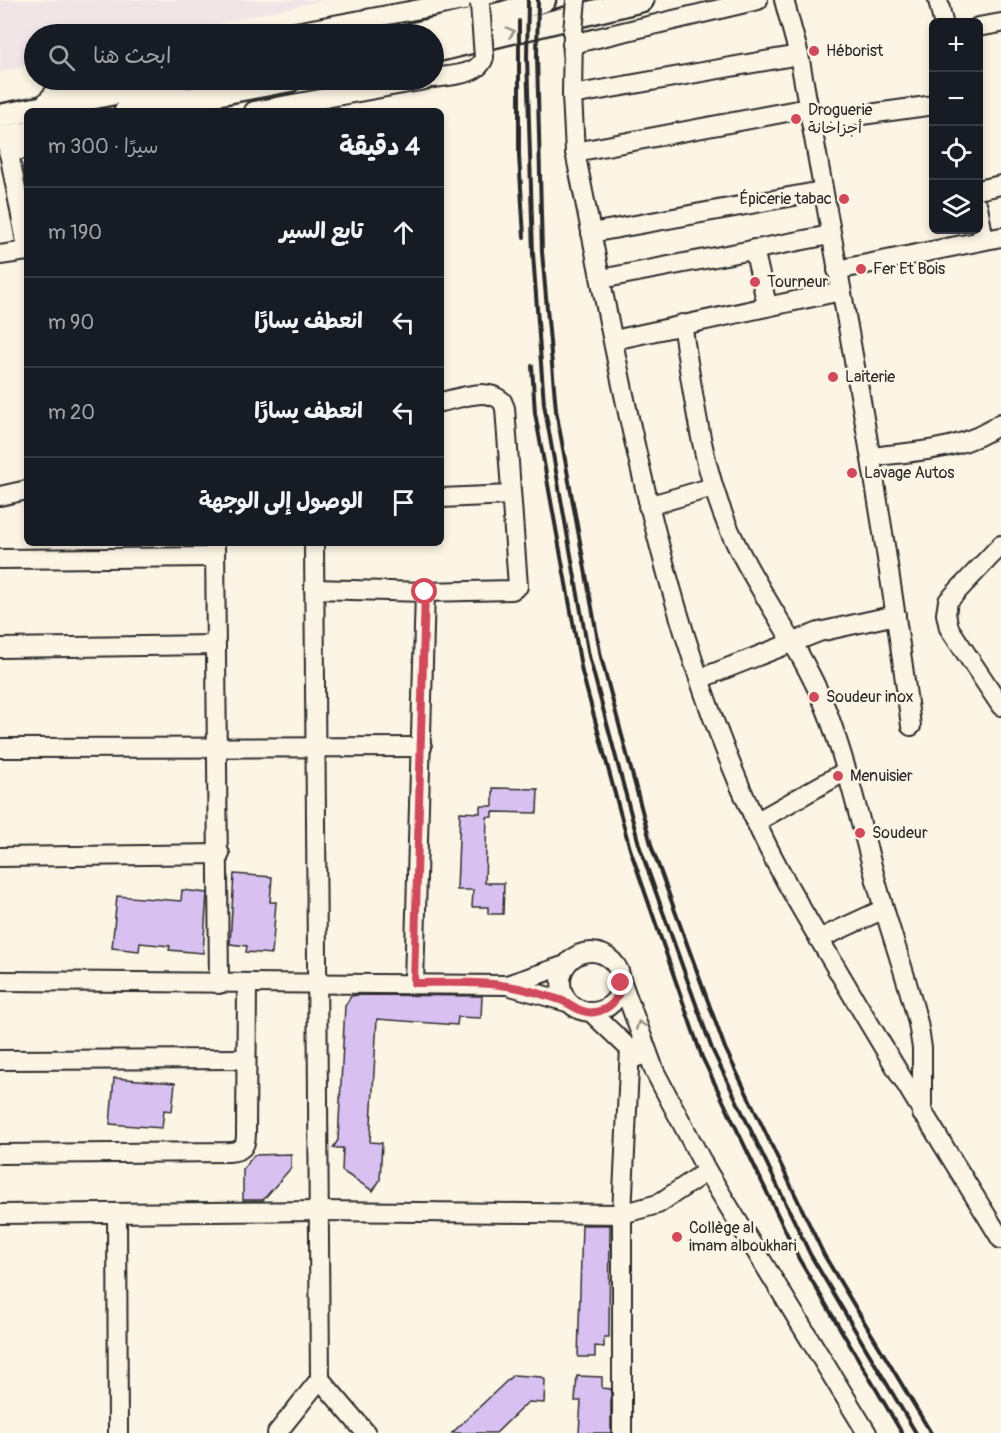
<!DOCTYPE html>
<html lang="ar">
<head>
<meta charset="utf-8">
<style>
	:root { --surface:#171b24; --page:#242831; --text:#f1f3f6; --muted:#9ea1a6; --line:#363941 }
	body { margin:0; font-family:Pangolin,"Playpen Sans Arabic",sans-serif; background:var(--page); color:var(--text); direction:rtl }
	.controls { position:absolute; right:18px; top:18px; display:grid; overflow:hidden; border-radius:9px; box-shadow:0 3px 9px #0003 }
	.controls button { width:54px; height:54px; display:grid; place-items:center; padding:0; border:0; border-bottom:2px solid var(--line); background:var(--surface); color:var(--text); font:30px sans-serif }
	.stop { position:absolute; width:18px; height:18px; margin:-14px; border:4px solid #d1495b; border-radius:50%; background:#fff }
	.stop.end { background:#d1495b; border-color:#fff; box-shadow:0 2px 6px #0008 }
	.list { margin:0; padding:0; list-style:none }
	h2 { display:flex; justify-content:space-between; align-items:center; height:78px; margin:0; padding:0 24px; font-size:26px }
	h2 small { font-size:20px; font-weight:400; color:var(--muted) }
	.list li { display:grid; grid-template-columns:39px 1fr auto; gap:18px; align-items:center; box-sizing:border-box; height:90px; padding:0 24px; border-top:2px solid var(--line) }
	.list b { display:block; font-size:22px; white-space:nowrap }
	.list em { font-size:20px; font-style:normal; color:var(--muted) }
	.icon { flex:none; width:33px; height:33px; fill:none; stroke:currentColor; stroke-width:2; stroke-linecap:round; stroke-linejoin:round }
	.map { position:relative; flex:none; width:1001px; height:1433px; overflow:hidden; direction:ltr }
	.search { position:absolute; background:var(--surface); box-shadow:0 3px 9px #0003; left:24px; top:24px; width:420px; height:66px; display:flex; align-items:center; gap:15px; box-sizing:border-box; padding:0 21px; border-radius:33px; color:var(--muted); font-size:22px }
	.panel { position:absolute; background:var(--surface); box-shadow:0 3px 9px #0003; left:24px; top:108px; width:420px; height:438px; border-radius:9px; direction:rtl }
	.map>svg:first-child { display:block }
	.built { fill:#f1e5e8 }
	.building { fill:#d8c1f0; stroke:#2b2b2b; stroke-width:1.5 }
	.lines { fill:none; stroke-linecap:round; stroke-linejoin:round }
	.minor-casing { stroke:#2b2b2b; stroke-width:22 }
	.major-casing { stroke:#2b2b2b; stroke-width:27 }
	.minor { stroke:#fcf5e5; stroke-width:18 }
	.major { stroke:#fcf5e5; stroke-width:22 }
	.rail { stroke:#2b2b2b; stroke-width:4 }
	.minor-bridge-casing { stroke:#2b2b2b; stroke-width:22; stroke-linecap:butt }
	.minor-bridge { stroke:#fcf5e5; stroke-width:18 }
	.oneway { stroke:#949088 }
	.route { stroke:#d1495b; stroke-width:8 }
	.poi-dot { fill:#d1495b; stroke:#fcf5e5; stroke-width:2 }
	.labels { text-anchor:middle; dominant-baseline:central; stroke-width:5; stroke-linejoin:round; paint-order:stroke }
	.poi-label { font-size:16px; fill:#2b2b2b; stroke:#fcf5e5; text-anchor:start }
</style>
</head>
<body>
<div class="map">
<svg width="1001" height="1433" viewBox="0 0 1001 1433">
	<rect width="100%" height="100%" fill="#fcf5e5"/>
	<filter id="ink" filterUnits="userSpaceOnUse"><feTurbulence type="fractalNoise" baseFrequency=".0167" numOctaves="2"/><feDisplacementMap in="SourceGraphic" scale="12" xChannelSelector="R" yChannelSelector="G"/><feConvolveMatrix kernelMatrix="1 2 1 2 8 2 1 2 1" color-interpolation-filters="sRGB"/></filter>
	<g filter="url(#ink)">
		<polygon class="built" points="0,0 326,0 169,34 34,34 34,64 0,72"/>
		<g class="building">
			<polygon points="493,788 538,789 537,813 493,812 493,817 487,817 485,883 504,883 503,914 488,914 488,907 472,907 473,890 457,890 460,812 480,813 480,806 493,806"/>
			<polygon points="234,874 272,877 270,902 276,902 272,954 246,952 247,946 230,944"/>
			<polygon points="182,890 207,893 203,953 169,950 170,946 140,943 139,951 112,948 117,896 181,901"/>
			<polygon points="358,995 482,996 481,1018 458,1017 457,1025 377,1019 370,1142 382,1143 380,1180 373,1191 342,1171 343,1148 333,1148 338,1140 345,1006 351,996"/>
			<polygon points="114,1078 175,1083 172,1111 164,1110 162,1128 110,1124"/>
			<polygon points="291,1154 291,1168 263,1200 243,1200 243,1169 254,1155"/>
			<polygon points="582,1225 610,1225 609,1337 604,1337 604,1347 595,1346 595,1357 578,1357"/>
			<polygon points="513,1375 542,1377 545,1380 544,1403 528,1402 496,1433 452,1433"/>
			<polygon points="577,1376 602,1377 602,1388 611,1389 611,1433 579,1433 581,1401 575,1401"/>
		</g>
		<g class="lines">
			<g class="minor-casing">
				<g id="minor">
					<path d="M784,0l15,55c40,223 83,446 112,671"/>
					<polyline points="938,0 943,22"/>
					<polyline points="978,27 1001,23"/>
					<path d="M573,31l-1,64 3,57c46,224 83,459 180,668 25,56 58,108 89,161 51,87 104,172 157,258"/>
					<polyline points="285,34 469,0"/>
					<polyline points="572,44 758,0"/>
					<path d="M434,78c16,-3 45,-2 50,-21"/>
					<polyline points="572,95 799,55"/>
					<polyline points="42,107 55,92 75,80"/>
					<polyline points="254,111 425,80"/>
					<polyline points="811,122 934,105"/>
					<polyline points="6,137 27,247"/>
					<polyline points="8,152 27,149"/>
					<polyline points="575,152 808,108"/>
					<polyline points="978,190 1001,185"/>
					<polyline points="978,207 984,240"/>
					<polyline points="591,233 822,191"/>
					<polyline points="754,249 767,305"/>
					<polyline points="0,255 27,251"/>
					<polyline points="837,270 1001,237"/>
					<polyline points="601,279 830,235"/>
					<path d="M682,324c11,67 18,135 44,198 28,67 76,124 102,192 21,57 34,116 50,174 13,46 29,90 40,135l4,25v66"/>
					<polyline points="614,340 841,291"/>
					<path d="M871,457c44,-6 93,-6 130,-34"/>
					<polyline points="0,496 27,490"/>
					<polyline points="441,498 511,495"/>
					<polyline points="648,506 713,487"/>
					<polyline points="215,543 219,984"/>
					<polyline points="1001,545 948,601 946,614 949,628 1001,706"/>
					<polyline points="0,559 215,557"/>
					<path d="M314,589l111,3 87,-2 6,-4 -13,-178 -3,-7c-17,-14 -41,-3 -61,1"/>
					<polyline points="0,648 215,645"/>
					<polyline points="699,679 819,632 896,615"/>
					<polyline points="0,748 422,747"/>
					<polyline points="756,822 846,771"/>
					<polyline points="0,857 220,854"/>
					<polyline points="819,939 884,909"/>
					<circle cx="591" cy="982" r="30"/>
					<polyline points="621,980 655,1072 707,1171 867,1433"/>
					<polyline points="0,981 507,985 567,1002"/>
					<polyline points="414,983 425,592"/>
					<polyline points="507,985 566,965"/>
					<polyline points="592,1013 638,1057"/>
					<polyline points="0,1060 246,1059"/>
					<path d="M0,1154l229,-2c13,-1 17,-5 17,-18l1,-150"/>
					<polyline points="117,1213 118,1433"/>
					<polyline points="0,1214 318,1211 622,1214 658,1204 707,1171"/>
					<polyline points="320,1379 366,1433"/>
					<polyline points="277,1433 320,1379 314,543"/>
					<polyline points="622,1433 622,1214 630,1048"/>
				</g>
			</g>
			<g class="major-casing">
				<g id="major">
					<polyline points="414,34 504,13 544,0"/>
					<polyline points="434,51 642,0"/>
					<polyline points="126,111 290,80"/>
					<polyline points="0,116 180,80"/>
					<polyline points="0,138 27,133"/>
				</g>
			</g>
			<use href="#minor" class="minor"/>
			<use href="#major" class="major"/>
			<g class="rail">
				<polyline points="528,0 527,57 533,254 544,404 589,656 640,848 712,1049 810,1254 916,1433"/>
				<polyline points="538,0 537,56 542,252 556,410 601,657 652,848 725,1048 824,1255 931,1433"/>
				<polyline points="519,21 519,156 524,237"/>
				<polyline points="532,366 535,413 582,672 630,849 702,1057 799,1259 902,1433"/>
			</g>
			<g class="minor-bridge-casing">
				<g id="minor-bridge">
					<polyline points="480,4 484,57"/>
					<polyline points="573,31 576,0"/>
				</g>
			</g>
			<use href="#minor-bridge" class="minor-bridge"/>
		</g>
		<defs><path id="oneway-chevron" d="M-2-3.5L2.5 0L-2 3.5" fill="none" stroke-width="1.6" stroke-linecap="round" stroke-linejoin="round" transform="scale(1.5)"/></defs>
		<g class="oneway">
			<use href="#oneway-chevron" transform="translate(511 32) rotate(-15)"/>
			<use href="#oneway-chevron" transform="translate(640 1025) rotate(-111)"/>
		</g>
	</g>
	<g class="lines" filter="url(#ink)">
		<path class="route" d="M425,592l-11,391c30,0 63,-2 93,3 17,2 34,8 50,13 14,3 23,16 38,13 15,-2 25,-14 26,-29"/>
	</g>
	<g class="poi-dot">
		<circle cx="814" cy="51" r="6"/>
		<circle cx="796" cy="119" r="6"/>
		<circle cx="844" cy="199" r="6"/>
		<circle cx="861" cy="269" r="6"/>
		<circle cx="755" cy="282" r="6"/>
		<circle cx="833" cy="377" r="6"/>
		<circle cx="852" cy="473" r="6"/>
		<circle cx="814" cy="697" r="6"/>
		<circle cx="838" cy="776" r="6"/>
		<circle cx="860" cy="833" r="6"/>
		<circle cx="677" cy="1237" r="6"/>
	</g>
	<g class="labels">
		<g class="poi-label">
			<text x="826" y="51">Héborist</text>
			<text x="808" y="110">Droguerie<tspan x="808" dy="18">أجزاخانة</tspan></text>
			<text x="832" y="199" text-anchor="end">Épicerie tabac</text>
			<text x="873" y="269">Fer Et Bois</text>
			<text x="767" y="282">Tourneur</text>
			<text x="845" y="377">Laiterie</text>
			<text x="864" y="473">Lavage Autos</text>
			<text x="826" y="697">Soudeur inox</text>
			<text x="850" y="776">Menuisier</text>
			<text x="872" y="833">Soudeur</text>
			<text x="689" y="1228">Collège al<tspan x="689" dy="18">imam alboukhari</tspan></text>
		</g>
	</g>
</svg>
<div class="controls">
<button>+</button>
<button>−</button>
<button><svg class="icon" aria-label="locate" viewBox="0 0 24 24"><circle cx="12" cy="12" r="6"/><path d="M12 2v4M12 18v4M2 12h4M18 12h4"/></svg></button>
<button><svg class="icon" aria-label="layers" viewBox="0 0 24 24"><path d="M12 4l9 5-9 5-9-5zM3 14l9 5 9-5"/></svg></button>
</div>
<div class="stop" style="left:425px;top:592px"></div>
<div class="stop end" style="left:621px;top:983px"></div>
<div class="search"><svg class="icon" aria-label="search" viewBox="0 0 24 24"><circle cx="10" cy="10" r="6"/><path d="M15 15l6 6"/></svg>ابحث هنا</div>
<section class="panel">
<h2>4 دقيقة<small>سيرًا · 300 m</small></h2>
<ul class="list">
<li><svg class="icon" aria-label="ahead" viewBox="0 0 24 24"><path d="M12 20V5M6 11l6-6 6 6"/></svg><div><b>تابع السير</b></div><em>190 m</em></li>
<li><svg class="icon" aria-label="left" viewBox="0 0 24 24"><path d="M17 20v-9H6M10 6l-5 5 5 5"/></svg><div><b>انعطف يسارًا</b></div><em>90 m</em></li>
<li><svg class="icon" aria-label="left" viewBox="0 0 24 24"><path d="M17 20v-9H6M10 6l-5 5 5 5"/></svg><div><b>انعطف يسارًا</b></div><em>20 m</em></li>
<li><svg class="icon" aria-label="arrive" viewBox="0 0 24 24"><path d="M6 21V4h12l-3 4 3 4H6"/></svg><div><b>الوصول إلى الوجهة</b></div></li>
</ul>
</section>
</div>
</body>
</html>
